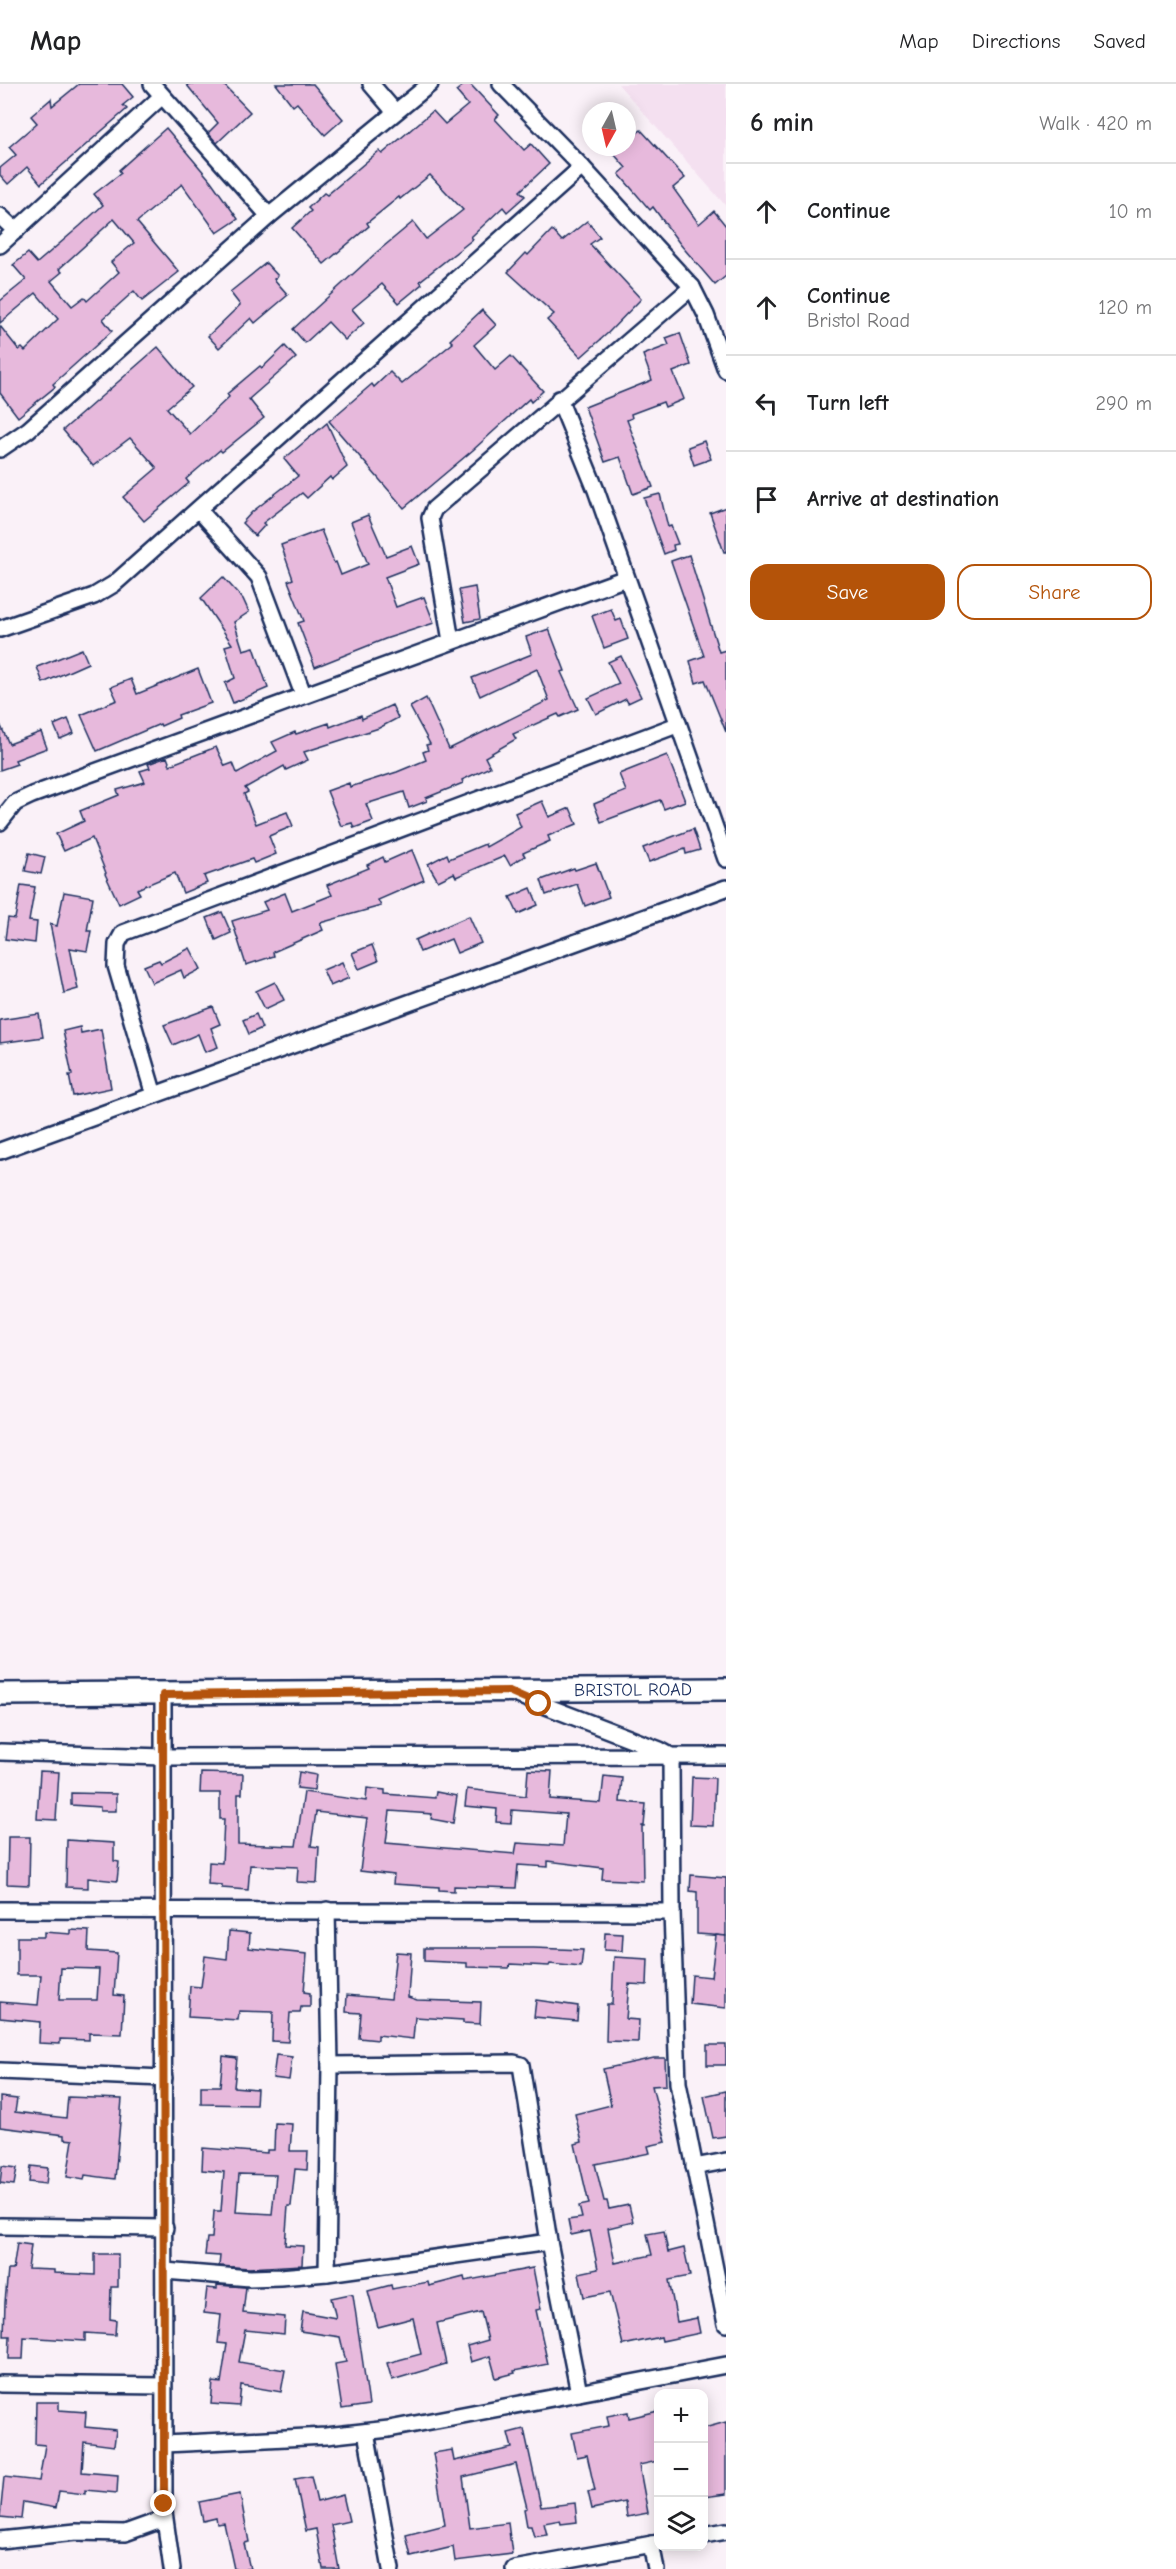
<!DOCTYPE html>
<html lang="en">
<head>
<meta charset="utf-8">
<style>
	:root { --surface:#fff; --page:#f2f2f2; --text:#202124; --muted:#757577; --line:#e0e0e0; --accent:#b45309 }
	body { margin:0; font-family:"Comic Neue",sans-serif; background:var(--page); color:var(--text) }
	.controls { position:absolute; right:18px; bottom:18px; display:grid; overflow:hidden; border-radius:12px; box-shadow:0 3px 15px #0003 }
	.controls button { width:54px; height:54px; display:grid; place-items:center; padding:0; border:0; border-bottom:2px solid var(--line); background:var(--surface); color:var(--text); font:30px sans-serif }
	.compass { position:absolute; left:582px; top:18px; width:54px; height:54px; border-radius:50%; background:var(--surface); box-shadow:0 3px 15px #0003; rotate:188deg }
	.stop { position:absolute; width:18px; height:18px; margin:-14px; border:4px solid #b45309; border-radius:50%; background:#fff }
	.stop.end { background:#b45309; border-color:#fff; box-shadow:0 2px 6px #0008 }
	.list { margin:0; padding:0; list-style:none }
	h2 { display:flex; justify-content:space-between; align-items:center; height:78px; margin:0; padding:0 24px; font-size:26px }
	h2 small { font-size:20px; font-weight:400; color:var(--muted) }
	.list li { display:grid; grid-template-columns:39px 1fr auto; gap:18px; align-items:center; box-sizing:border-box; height:96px; padding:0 24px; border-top:2px solid var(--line) }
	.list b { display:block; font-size:22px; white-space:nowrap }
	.list p { margin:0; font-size:20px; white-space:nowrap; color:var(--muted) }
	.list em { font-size:20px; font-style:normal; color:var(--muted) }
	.actions { display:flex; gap:12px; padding:18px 24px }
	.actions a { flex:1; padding:14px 0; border:2px solid var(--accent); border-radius:18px; text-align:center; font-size:21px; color:var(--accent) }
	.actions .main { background:var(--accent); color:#fff }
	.icon { flex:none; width:33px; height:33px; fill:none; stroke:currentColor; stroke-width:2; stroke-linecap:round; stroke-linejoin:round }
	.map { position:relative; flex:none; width:726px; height:2485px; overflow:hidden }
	header { display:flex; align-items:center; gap:36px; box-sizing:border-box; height:84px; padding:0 30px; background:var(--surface); border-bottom:2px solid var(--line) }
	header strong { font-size:28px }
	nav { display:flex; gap:33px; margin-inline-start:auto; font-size:21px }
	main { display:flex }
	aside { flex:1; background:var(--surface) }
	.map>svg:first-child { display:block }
	.built { fill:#f4e0f0 }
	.building { fill:#e7b9dc; stroke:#1b2f5e; stroke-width:1.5; fill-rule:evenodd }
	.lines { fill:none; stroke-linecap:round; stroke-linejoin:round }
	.street-casing { stroke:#1b2f5e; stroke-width:20 }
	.secondary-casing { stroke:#1b2f5e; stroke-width:26 }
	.street { stroke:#fff; stroke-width:15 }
	.secondary { stroke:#fff; stroke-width:21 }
	.route { stroke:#b45309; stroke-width:8 }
	.labels { text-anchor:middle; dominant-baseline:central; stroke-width:4.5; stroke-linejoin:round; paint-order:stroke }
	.street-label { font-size:18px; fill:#1b2f5e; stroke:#fff }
</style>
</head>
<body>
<header>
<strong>Map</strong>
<nav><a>Map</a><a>Directions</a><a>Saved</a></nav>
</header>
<main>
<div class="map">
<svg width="726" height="2485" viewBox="0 0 726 2485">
	<rect width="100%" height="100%" fill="#faf1f8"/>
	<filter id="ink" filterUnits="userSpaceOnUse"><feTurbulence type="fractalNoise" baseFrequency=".0167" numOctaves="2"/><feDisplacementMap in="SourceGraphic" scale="12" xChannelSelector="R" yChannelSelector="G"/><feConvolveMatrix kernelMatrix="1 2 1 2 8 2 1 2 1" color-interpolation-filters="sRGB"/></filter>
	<g filter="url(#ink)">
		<polygon class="built" points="618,0 726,0 726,122"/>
		<g class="building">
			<polygon points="79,0 122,0 133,13 123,21 127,25 41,100 27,83 8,100 0,91 0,84 16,71 9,63 37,39 31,32 51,15 52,22"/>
			<polygon points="186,0 223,0 250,28 217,59 208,49 218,39"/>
			<polygon points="276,0 313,0 343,35 325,51 297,19 293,22"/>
			<polygon points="465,0 470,0 499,31 495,35 524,66 531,60 549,80 520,107 525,112 507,128 503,123 471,153 473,155 420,197 422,200 399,219 382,200 352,225 364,239 345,256 328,238 305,259 293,245 377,168 413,138 426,155 463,126 430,91 400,115 399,113 367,139 369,142 324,180 292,144 311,127 308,124 324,109 327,111 379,67 382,70 433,27 445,40 468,21 456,7"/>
			<polygon points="627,39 636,50 641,46 685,94 673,104 699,140 714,127 726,142 726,192 715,201 680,160 653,123 650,126 619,90 626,84 608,63 627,63"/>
			<path d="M166,44l45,53 27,38 -21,14 -35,-49 -45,38 42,50 -37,29 -8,-10 -31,28 9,12 -59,53 2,3 -37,30 -18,-24v-67l19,24 3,-2 3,3 33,-32 -22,-26 -36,30v-22l26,-21 -13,-15 15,-12 9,10 43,-37 23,-21 -9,-11 27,-21 -2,-3zM114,135l20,24 -23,19 8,10 -32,29 -3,-4 -12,9 -21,-25 11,-9 -3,-3z"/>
			<polygon points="587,137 600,153 590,160 641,215 608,249 581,273 547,236 554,230 508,188 526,169 528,171 552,146 562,157"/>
			<polygon points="266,179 278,192 274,195 288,211 255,239 251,234 219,264 208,252 240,221 230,208"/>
			<polygon points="482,226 496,241 474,261 495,286 511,272 543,307 531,318 529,315 473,366 404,424 329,337 372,300 374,303 390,288 402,300 453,259 450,256"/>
			<polygon points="680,249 691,281 673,288 684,315 665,323 663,318 631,330 632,334 627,336 653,403 633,410 620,373 605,378 585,323 652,296 643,271 669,261 666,254"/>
			<polygon points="285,262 296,274 249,315 264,334 222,368 220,366 186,395 189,399 144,437 123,413 157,384 130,354 93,382 63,346 158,263 192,303 167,324 190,350 229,313 227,310 260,282 262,284"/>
			<polygon points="327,339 347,383 332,396 330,393 307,414 302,409 263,439 265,441 255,452 242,439 252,428 298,392 284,375"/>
			<polygon points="704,357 711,375 694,381 688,363"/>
			<polygon points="660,410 668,443 671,442 678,460 673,461 674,466 664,470 644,414"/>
			<polygon points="726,423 726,468 724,468 710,429"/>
			<polygon points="368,431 386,472 412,462 419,480 385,493 396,523 424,513 434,539 385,555 315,583 298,539 304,537 288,497 293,495 281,461 321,446 334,479 336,478 341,491 368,480 351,438"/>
			<polygon points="689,471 719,568 726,566 726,648 705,596 696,599 690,577 704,572 671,477"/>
			<polygon points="223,493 243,515 249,528 234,538 243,566 254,563 268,604 233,619 225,599 235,594 225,562 232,560 201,514"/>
			<polygon points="475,503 480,535 465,538 459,506"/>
			<polygon points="611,525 616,537 621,535 628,555 604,564 592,532"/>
			<polygon points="549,545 565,587 561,588 578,625 560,633 558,630 513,650 516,655 485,673 490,683 462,696 463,699 426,714 427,717 409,724 404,708 366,720 373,737 354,744 352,739 341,742 327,707 349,699 350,703 397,688 426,676 423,668 428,666 426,661 430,660 410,623 426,614 449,665 549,616 537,585 480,612 472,594 532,570 526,553"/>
			<polygon points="82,565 88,579 43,599 37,583"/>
			<polygon points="621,572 641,613 628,619 626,615 596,630 588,614 619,600 608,578"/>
			<polygon points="198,585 211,619 178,631 179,634 161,642 160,640 97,667 81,631 117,616 111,603 131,595 137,610"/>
			<polygon points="392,621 398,634 379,644 304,668 308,676 286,686 284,682 245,704 248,708 244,710 256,740 287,728 293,742 269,752 276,770 254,779 252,775 204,792 207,799 183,809 175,789 137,805 140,810 119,820 105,790 106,789 92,754 64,767 56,750 84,737 80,727 119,711 117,706 145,698 140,687 150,684 148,680 167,673 170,681 216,663 225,682 233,679 237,689 277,667 272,658 295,648 296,650 329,639 330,643 361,631 362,635"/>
			<polygon points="68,635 74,649 60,655 54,641"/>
			<polygon points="0,640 9,660 41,648 47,664 15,676 17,680 0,686"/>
			<polygon points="667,671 685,717 664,725 660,716 601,738 594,720 626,707 619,690"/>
			<polygon points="542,717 549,733 570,724 577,740 548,752 550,757 523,769 525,772 510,781 505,772 456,793 454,789 438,797 428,780 447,770 449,775 485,760 486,763 521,743 515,729"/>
			<polygon points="693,745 700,766 686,770 685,765 649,778 643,764"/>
			<polygon points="412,766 424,796 378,816 381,822 320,839 323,846 273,868 274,872 246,881 232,837 267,826 263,818 285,809 292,827 332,811 327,801 369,784 367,781 383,773 385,778"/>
			<polygon points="29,769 45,773 41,790 25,787"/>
			<polygon points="596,779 609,813 585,822 577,800 546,811 541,796 574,784 575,786"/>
			<polygon points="21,801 35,803 29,837 37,838 35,859 5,855 8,834 15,835"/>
			<polygon points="531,804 538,821 518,830 510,813"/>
			<polygon points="64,808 93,813 87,847 91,847 87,867 70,864 78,905 64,909 50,840 57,842"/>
			<polygon points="222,828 231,849 216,856 207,834"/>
			<polygon points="469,832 481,859 457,869 451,855 420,868 415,856"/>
			<polygon points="372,861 378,877 359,885 352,869"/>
			<polygon points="190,864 201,885 184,894 181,886 152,899 144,882 159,876 161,879"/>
			<polygon points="342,878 349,894 330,902 323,886"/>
			<polygon points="275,898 284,916 265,925 256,907"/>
			<polygon points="213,923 220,940 211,944 218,963 205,968 198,950 173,961 164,941"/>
			<polygon points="39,930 43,953 0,959 0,936"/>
			<polygon points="256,930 262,944 249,950 243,936"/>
			<polygon points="80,943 81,949 101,945 111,1004 73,1012 69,991 72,991 63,947"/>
			<polygon points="528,1686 552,1687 550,1715 601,1719 604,1692 622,1694 620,1718 646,1720 644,1742 642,1742 643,1797 602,1795 603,1784 548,1777 548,1783 518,1781 516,1804 454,1802 454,1807 439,1806 439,1803 393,1800 394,1791 360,1787 367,1734 316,1728 311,1762 319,1763 317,1799 297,1798 298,1783 250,1781 248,1806 222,1804 222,1801 208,1800 209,1778 222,1779 224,1735 220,1735 220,1709 200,1709 201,1689 243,1690 242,1710 238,1710 238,1760 296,1762 304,1708 366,1717 367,1704 385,1706 385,1710 435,1714 436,1708 457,1712 453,1739 431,1735 432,1730 390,1727 386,1759 515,1770 517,1759 563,1762 566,1730 512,1726 511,1739 496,1738 497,1725 465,1722 467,1705 526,1712"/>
			<polygon points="40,1687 59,1688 56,1736 37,1735"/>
			<polygon points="299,1688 316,1691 314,1706 297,1704"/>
			<polygon points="692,1693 715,1694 713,1742 690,1741"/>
			<polygon points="71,1709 116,1710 116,1727 100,1727 100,1723 71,1721"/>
			<polygon points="8,1753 30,1753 29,1801 7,1800"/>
			<polygon points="67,1756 114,1759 114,1777 119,1778 117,1797 88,1794 88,1804 66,1803"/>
			<polygon points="691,1791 726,1794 726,1852 697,1850 697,1808 690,1807"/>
			<path d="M71,1846l18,1 -1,20 29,2 -3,42 10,1 -2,38 -33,-1v7l-29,-1v5l-21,-1 1,-21 -40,-4v-16l38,3 3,-30h-24v-38h27v-5l27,2zM61,1884l38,1 -2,31h-38z"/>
			<polygon points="229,1847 250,1849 249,1864 307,1870 304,1908 310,1909 310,1923 301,1923 300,1929 290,1929 288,1958 272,1957 273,1928 239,1927 238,1936 188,1933 190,1902 201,1903 205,1872 227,1875"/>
			<polygon points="605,1849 623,1850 622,1867 604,1866"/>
			<polygon points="716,1851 726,1852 726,1924 690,1920 692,1891 711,1893"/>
			<polygon points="424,1864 534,1864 583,1866 581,1883 550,1880 549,1882 510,1880 509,1884 467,1883 467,1879 424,1877"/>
			<polygon points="396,1868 411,1869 408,1913 417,1916 481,1918 480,1940 463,1939 463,1936 415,1933 413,1955 378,1951 378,1956 359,1954 361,1929 346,1928 347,1911 391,1915"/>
			<polygon points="614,1873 648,1875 647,1901 629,1900 626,1935 639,1936 638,1958 606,1957 607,1920 612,1920"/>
			<polygon points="536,1916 578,1922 577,1937 534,1933"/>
			<rect x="707" y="1961" width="19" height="20"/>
			<polygon points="276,1971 292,1973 289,1996 273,1994"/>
			<polygon points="223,1972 237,1974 234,2003 257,2005 256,2021 201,2020 201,2002 220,2002"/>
			<polygon points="654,1974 665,1974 666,2001 652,2002 666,2058 648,2062 650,2069 595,2080 604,2117 607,2117 609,2125 629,2121 633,2138 608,2144 615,2179 652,2171 647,2150 664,2147 668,2168 684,2164 690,2192 669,2196 677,2238 697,2234 700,2249 662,2257 661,2253 623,2261 610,2208 584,2213 579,2189 598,2185 590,2147 571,2151 568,2136 582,2134 579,2122 589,2120 575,2060 582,2058 575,2030 611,2021 603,1985"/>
			<polygon points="726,2007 726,2052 713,2054 704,2012"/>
			<polygon points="0,2013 17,2015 15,2028 66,2034 68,2013 122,2015 115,2095 85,2091 84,2096 67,2093 73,2056 64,2055 64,2051 0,2043"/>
			<path d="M275,2039l17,1 -2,27h18l-1,19 -12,-1 -4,37h-3l-3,39 18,1 -1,19 -53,3 -30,-2 1,-10 -15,-1 2,-17h5l2,-27h7l3,-39 -22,-2 1,-22 64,5v-3h7zM239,2090l37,1 -4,39 -36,-2z"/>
			<polygon points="2,2082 17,2084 14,2101 0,2099"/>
			<polygon points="31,2082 48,2084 46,2100 29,2098"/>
			<polygon points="17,2159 31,2161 28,2185 54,2186 54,2189 95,2191 95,2170 118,2170 118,2203 111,2203 110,2235 116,2236 115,2251 85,2249 85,2257 24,2253 23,2275 9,2275 10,2252 4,2252 5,2218 8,2186 13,2186"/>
			<polygon points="533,2184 541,2225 536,2226 548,2280 514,2287 515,2289 496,2294 490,2272 471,2278 467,2262 488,2256 481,2228 437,2239 446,2280 392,2296 387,2279 421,2270 413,2234 378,2243 368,2207 391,2201 392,2205 428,2198 429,2202 464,2193 465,2197"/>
			<polygon points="217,2201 246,2203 243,2229 285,2233 284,2250 245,2246 239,2278 285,2286 281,2308 241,2301 239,2322 211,2320 213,2298 221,2299 227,2260 218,2259 221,2231 204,2229 207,2204 217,2205"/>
			<polygon points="350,2210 353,2211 369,2321 342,2325 335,2280 346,2278 340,2253 300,2247 303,2228 336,2234 331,2214"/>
			<polygon points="36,2318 59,2318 59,2326 86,2328 85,2343 116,2346 114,2362 84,2358 82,2388 118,2391 117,2409 85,2406 85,2410 59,2407 56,2424 23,2418 21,2435 0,2433 4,2393 39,2397 45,2361 35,2360"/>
			<polygon points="658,2327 658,2377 639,2381 648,2429 627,2433 625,2418 592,2425 588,2408 595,2407 587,2371 577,2373 572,2349 609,2342 607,2332 628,2328 629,2334"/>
			<polygon points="726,2338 726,2410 704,2413 704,2344"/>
			<polygon points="524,2345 541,2423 575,2419 577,2438 561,2440 560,2436 544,2439 547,2451 534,2453 531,2442 527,2442 524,2425 527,2424 516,2380 463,2393 470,2444 508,2439 512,2470 455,2477 453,2463 411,2473 406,2451 445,2441 433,2369 452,2366 454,2377 512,2364 508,2349"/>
			<polygon points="311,2392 317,2418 343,2411 349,2437 331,2441 339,2485 323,2485 316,2445 306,2447 295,2395"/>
			<polygon points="240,2410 249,2458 244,2459 250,2485 234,2485 224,2439 217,2440 216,2434 203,2437 199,2418"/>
		</g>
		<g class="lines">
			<g class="street-casing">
				<g id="street">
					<polyline points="152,0 269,132"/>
					<polyline points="371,0 395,28"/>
					<polyline points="501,0 582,83 692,203 706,231 726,286"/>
					<polyline points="0,132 16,147"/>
					<polyline points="0,161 162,12"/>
					<polyline points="559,315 596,406 726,775"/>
					<polyline points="0,365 28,346 269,132 430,0"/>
					<polyline points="199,426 259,493 303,610"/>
					<polyline points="0,545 94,512 114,500 582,83"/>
					<polyline points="451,557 430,434 434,425 692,203"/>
					<polyline points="0,738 15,719 32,711 626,494"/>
					<polyline points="154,1011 116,882 117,860 123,849 677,641"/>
					<polyline points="0,1067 726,804"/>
					<polyline points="512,1609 660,1666 671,1672 672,1828 678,1999 726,2240"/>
					<polyline points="163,1610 164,2428 172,2485"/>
					<polyline points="0,1668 164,1673 726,1672"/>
					<polyline points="0,1826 672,1828"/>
					<polyline points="330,1981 514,1979 521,1981 549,2158 579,2309"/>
					<polyline points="0,1987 164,1994"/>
					<polyline points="694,2083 726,2077"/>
					<polyline points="0,2142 165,2144"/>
					<polyline points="165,2187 250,2194 280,2193 327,2189 549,2158"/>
					<polyline points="327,2189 330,1981 327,1826"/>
					<polyline points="0,2300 163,2302"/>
					<polyline points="366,2348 391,2485"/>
					<polyline points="165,2360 326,2352 389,2345 726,2281"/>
					<polyline points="704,2451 726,2447"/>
					<polyline points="0,2456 76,2448 125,2449 164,2435"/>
					<polyline points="651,2460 656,2485"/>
					<polyline points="514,2485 658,2459"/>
				</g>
			</g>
			<g class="secondary-casing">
				<g id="secondary">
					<path id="s1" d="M0,1610l726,-5"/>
				</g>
			</g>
			<use href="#street" class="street"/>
			<use href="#secondary" class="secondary"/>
		</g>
	</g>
	<g class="lines" filter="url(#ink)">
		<polyline class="route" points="164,2420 163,1611 509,1607 539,1620"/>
	</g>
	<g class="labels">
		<g class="street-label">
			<text stroke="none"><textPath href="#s1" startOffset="633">BRISTOL ROAD</textPath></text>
		</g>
	</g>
</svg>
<div class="controls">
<button>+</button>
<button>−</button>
<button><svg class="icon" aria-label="layers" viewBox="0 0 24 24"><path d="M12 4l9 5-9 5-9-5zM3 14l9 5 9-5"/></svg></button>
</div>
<svg class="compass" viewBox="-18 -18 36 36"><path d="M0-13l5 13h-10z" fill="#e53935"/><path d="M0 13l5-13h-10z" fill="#757577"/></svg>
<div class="stop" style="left:539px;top:1620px"></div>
<div class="stop end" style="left:164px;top:2420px"></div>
</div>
<aside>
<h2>6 min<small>Walk · 420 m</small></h2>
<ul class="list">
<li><svg class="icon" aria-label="ahead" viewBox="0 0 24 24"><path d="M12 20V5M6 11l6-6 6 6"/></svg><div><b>Continue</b></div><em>10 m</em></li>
<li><svg class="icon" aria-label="ahead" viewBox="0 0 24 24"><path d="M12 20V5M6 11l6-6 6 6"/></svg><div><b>Continue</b><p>Bristol Road</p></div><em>120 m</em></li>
<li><svg class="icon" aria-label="left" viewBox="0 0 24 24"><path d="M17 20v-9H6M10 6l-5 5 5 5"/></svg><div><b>Turn left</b></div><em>290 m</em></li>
<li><svg class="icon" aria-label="arrive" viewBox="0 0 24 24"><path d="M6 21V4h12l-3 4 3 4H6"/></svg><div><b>Arrive at destination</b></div></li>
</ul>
<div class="actions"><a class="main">Save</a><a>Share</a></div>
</aside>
</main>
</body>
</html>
